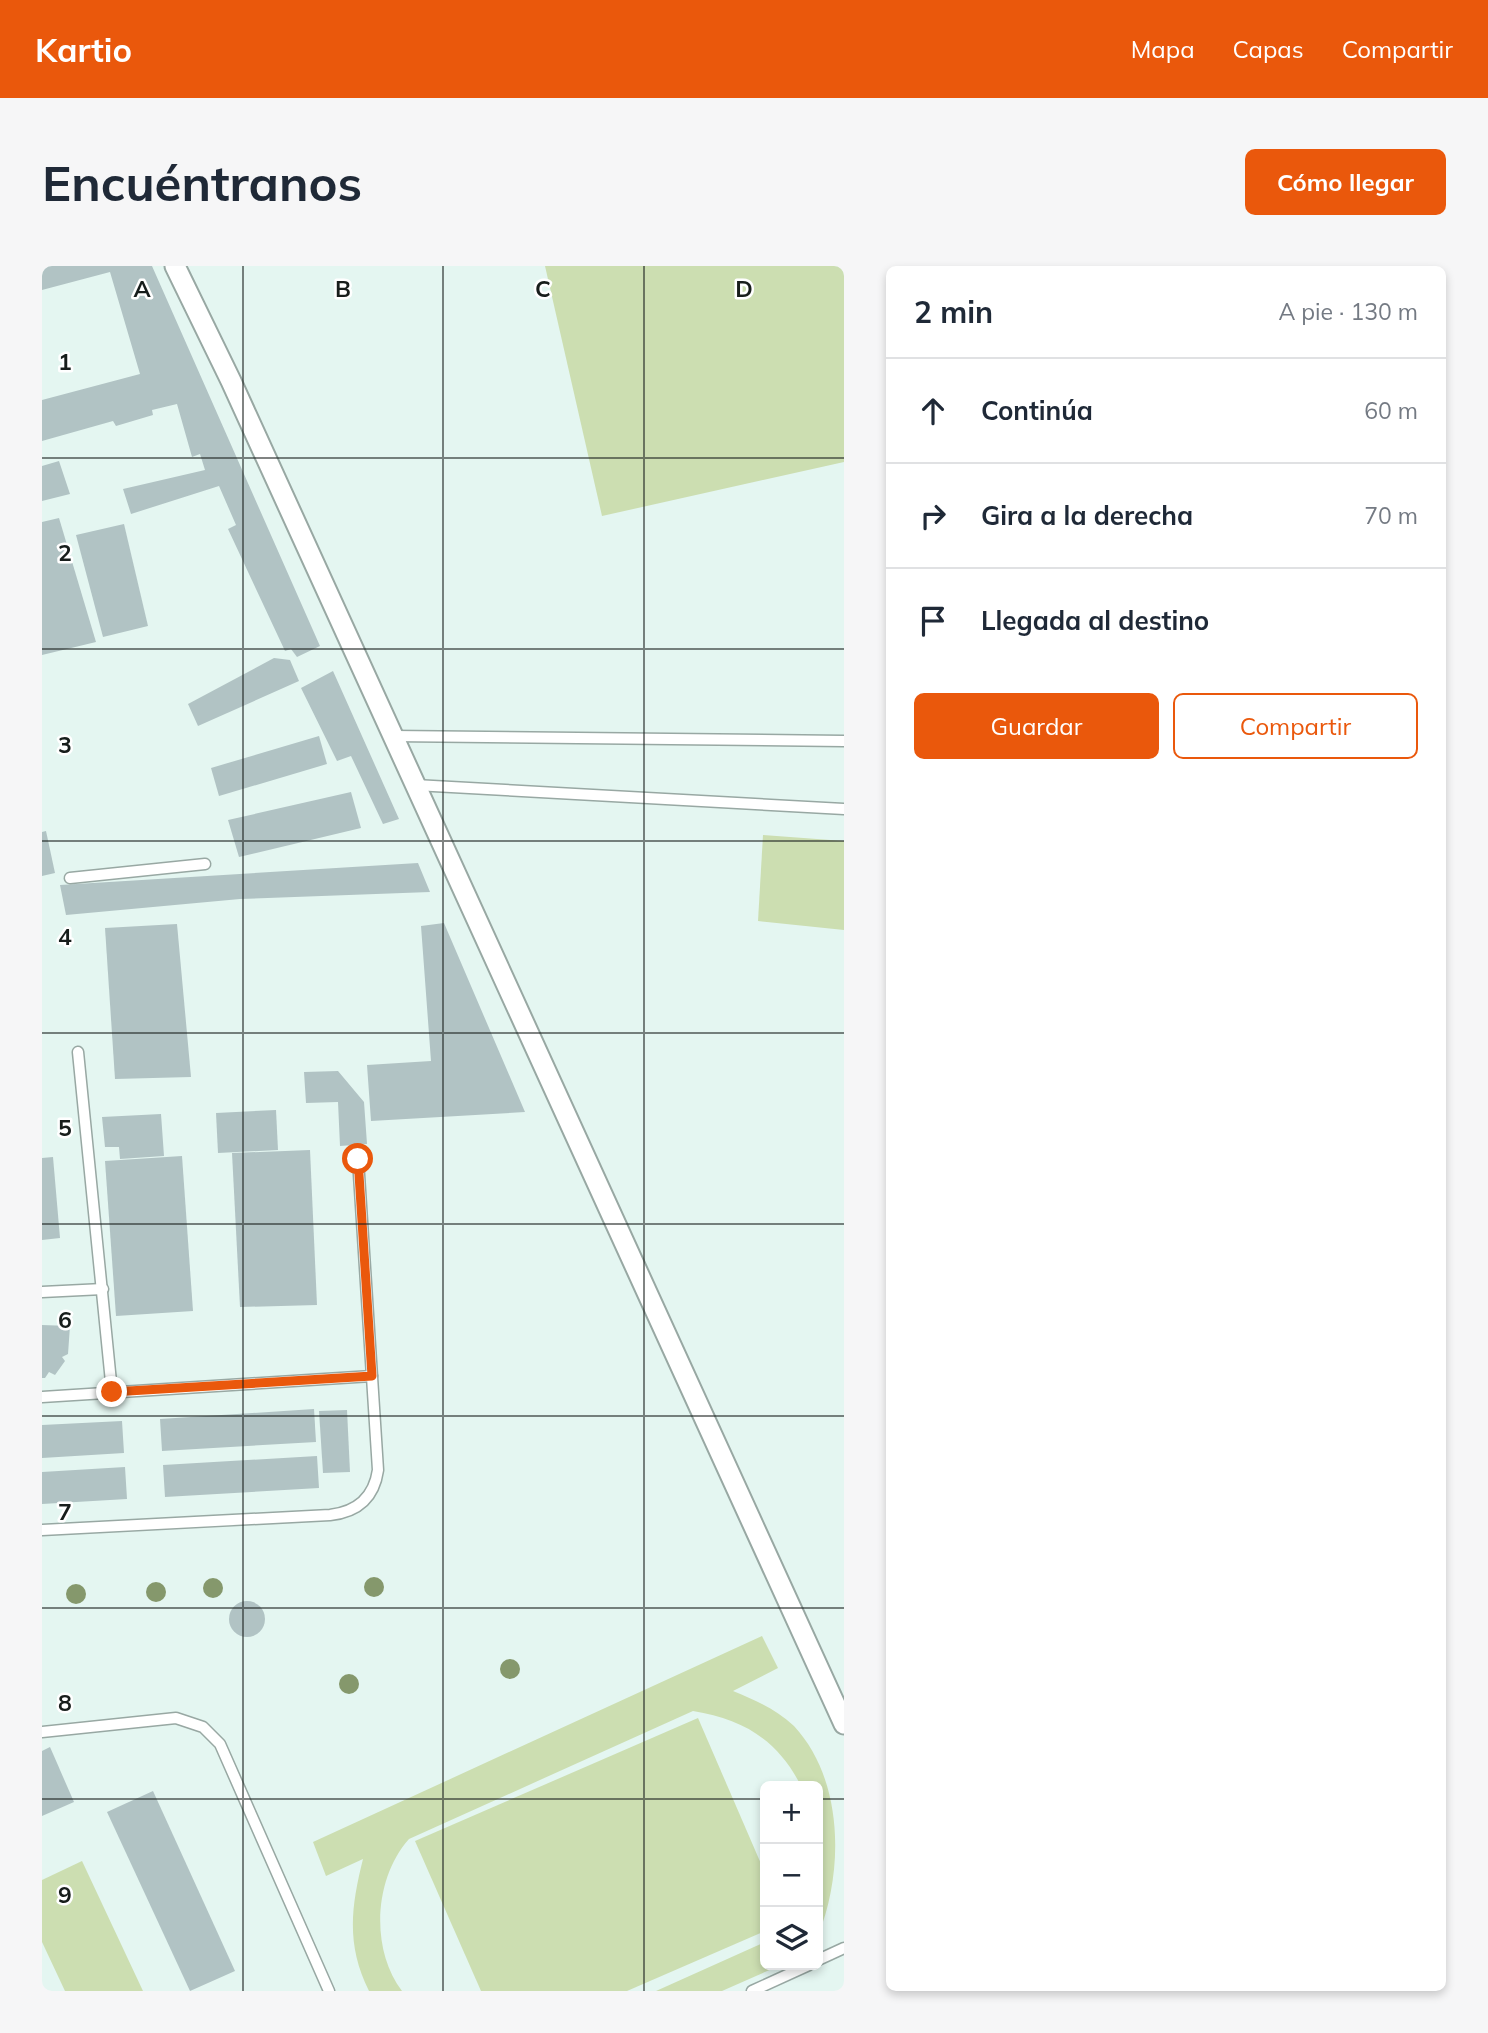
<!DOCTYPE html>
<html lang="es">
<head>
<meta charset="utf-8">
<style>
	:root { --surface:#fff; --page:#f6f6f7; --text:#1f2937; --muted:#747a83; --line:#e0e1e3; --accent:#ea580c }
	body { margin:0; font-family:Mulish,sans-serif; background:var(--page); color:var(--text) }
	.controls { position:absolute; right:21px; bottom:21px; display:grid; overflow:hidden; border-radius:10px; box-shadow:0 4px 10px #0003 }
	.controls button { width:63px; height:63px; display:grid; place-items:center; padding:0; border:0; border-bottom:2px solid var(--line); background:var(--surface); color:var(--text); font:35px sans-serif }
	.stop { position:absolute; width:21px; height:21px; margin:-16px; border:5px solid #ea580c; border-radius:50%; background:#fff }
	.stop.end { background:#ea580c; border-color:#fff; box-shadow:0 2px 7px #0008 }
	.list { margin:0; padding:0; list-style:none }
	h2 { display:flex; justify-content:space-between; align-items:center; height:91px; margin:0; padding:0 28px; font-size:30px }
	h2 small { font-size:23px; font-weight:400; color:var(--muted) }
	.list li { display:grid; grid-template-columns:46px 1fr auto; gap:21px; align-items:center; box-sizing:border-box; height:105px; padding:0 28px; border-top:2px solid var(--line) }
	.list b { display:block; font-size:26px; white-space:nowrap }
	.list em { font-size:23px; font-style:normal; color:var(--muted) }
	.actions { display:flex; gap:14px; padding:21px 28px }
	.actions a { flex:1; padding:16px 0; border:2px solid var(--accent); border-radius:10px; text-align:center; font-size:24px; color:var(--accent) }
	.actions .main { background:var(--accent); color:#fff }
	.icon { flex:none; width:38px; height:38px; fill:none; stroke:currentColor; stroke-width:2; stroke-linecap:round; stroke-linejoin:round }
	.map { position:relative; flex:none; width:802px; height:1725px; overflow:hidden; border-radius:10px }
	header { display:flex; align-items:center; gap:42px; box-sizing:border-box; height:98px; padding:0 35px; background:var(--accent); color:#fff }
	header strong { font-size:33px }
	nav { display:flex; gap:38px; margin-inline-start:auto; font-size:24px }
	.intro { display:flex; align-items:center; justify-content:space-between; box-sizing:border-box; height:168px; padding:0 42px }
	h1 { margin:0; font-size:49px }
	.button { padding:18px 32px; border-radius:10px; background:var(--accent); color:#fff; font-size:24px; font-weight:700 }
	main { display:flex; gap:42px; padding:0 42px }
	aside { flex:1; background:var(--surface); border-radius:10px; box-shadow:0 4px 10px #0003 }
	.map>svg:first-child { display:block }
	.green { fill:#ccdeb1 }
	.building { fill:#b1c3c4 }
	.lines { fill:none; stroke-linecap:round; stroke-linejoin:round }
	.lane-casing { stroke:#98a8a3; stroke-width:13 }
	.street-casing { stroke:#98a8a3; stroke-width:23 }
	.lane { stroke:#fff; stroke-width:10 }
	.street { stroke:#fff; stroke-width:19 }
	.tree { fill:#85986c }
	.route { stroke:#ea580c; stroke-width:9 }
	.grid { fill:none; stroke:#171d1b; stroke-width:2; stroke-opacity:0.55 }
	.grid-label { font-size:23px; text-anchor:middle; font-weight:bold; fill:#171d1b; stroke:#fff; stroke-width:5; stroke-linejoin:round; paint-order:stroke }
</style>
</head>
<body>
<header>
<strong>Kartio</strong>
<nav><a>Mapa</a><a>Capas</a><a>Compartir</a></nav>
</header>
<div class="intro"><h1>Encuéntranos</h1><a class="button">Cómo llegar</a></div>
<main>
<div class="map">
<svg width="802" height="1725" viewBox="0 0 802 1725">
	<rect width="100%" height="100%" fill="#e4f6f1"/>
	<g class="green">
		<polygon points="503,0 802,0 802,196 560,250"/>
		<polygon points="721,569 802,575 802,664 716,655"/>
		<path d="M720,1370l16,32 -45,23c22,9 43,18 61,35 50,54 50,145 24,210v-150h-17c-23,-46 -58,-67 -108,-75l-284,128c-35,39 -39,110 -7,152h-33c-23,-46 -18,-84 -6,-132l-37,17 -13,-34z"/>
		<polygon points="656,1452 723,1607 723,1665 585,1725 439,1725 373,1575"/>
		<polygon points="40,1595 101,1725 23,1725 0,1676 0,1614"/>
		<polygon points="723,1676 723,1699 739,1699 680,1725 614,1725"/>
	</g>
	<g class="building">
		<polygon points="0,0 110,0 278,380 255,391 249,383 243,385 186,263 194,259 177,220 89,248 81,223 163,204 158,188 150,191 135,138 110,144 111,149 74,160 71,155 0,175 0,134 98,108 68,6 0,24"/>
		<polygon points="17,195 28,228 0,235 0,200"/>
		<polygon points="17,252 54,376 0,389 0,256"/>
		<polygon points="82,258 106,360 61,371 34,269"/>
		<polygon points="232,392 248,394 257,415 156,460 146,438"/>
		<polygon points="291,405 357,553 341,558 309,490 295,495 259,422"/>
		<polygon points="277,470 285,498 177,530 169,502"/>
		<polygon points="309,526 319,562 197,591 186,554"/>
		<polygon points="4,565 13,607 0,610 0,566"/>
		<polygon points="376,597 388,626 198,633 24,649 18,619"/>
		<polygon points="402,657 483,846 329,855 325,799 389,795 379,660"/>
		<polygon points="135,658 149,811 73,813 63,662"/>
		<polygon points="296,805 322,836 325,878 298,880 296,836 264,837 262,806"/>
		<polygon points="234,844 236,884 176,887 174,847"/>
		<polygon points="119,848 122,890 78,893 77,881 63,881 60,851"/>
		<polygon points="268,884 275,1039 198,1041 190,887"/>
		<polygon points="140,890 151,1045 74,1050 63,895"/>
		<polygon points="11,891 18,972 0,974 0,892"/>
		<polygon points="0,1059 28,1060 26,1088 20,1091 23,1095 13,1109 7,1106 3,1112 0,1112"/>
		<polygon points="272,1143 274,1176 120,1185 118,1153"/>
		<polygon points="305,1144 308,1206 281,1207 277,1145"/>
		<polygon points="80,1155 82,1187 0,1192 0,1159"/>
		<polygon points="275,1190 277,1222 123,1231 121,1199"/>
		<polygon points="83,1201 85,1233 0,1238 0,1206"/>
		<circle cx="205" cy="1353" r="18"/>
		<polygon points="8,1481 32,1536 0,1550 0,1485"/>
		<polygon points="111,1525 193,1705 148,1725 65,1546"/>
	</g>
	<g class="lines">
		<g class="lane-casing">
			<g id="lane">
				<polyline points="351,470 802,475"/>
				<polyline points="373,519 802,543"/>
				<polyline points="28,612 163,598"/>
				<polyline points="36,786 70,1126"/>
				<polyline points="0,1026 61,1023"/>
				<polyline points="0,1131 330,1110"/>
				<path d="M0,1264l288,-15c27,-3 44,-17 48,-45l-20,-311"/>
				<polyline points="0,1466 134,1452 161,1461 178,1478 287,1725"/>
				<polyline points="776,1694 802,1682"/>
				<polyline points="710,1725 767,1699"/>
			</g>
		</g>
		<g class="street-casing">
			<polyline id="street" points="133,0 189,115 802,1458"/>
		</g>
		<use href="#lane" class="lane"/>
		<use href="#street" class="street"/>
	</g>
	<g class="tree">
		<circle cx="332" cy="1321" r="10"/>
		<circle cx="171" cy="1322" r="10"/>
		<circle cx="114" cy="1326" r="10"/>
		<circle cx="34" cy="1328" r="10"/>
		<circle cx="468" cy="1403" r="10"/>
		<circle cx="307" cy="1418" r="10"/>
	</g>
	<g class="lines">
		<polyline class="route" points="70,1126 330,1110 316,893"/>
	</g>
	<path class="grid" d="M201,0v1725M401,0v1725M602,0v1725M0,192h802M0,383h802M0,575h802M0,767h802M0,958h802M0,1150h802M0,1342h802M0,1533h723M776,1533h26"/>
	<g class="grid-label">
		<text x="100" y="31">A</text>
		<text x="301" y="31">B</text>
		<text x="501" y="31">C</text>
		<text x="702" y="31">D</text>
		<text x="23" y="104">1</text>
		<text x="23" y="295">2</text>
		<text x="23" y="487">3</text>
		<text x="23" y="679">4</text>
		<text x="23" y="870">5</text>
		<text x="23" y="1062">6</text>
		<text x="23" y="1254">7</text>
		<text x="23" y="1445">8</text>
		<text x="23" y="1637">9</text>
	</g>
</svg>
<div class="controls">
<button>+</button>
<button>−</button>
<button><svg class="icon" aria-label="layers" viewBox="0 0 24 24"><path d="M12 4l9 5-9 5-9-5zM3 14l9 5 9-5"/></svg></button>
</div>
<div class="stop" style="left:316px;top:893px"></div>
<div class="stop end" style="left:70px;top:1126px"></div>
</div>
<aside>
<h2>2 min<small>A pie · 130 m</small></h2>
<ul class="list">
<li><svg class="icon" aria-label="ahead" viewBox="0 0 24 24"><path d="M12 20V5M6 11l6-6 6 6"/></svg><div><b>Continúa</b></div><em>60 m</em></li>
<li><svg class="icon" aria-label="right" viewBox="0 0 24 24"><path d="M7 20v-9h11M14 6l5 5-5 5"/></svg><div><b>Gira a la derecha</b></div><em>70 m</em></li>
<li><svg class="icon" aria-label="arrive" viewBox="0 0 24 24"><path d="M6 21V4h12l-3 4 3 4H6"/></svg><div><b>Llegada al destino</b></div></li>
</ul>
<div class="actions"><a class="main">Guardar</a><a>Compartir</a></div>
</aside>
</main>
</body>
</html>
